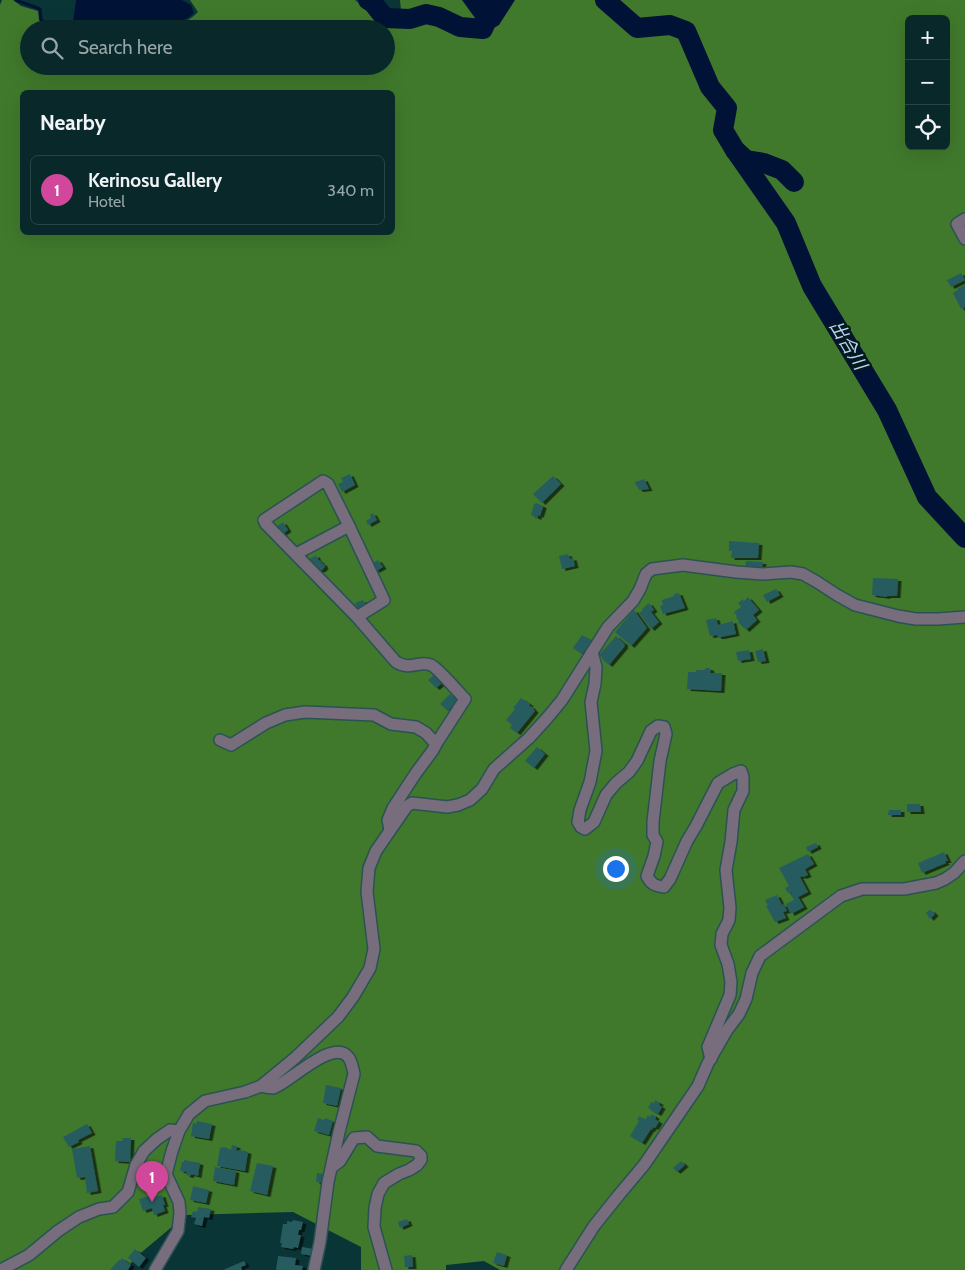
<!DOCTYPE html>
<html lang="en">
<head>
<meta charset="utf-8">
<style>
	:root { --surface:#082829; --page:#163435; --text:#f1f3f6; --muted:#98a6a8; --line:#294446; --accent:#f59b9d }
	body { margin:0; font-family:Cabin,"Noto Sans JP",sans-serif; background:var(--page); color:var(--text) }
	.controls { position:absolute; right:15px; top:15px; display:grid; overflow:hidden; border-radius:8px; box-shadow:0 5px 20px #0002 }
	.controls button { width:45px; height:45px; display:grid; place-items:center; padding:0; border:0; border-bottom:1px solid var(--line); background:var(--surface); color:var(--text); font:25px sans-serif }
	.you { position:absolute; left:615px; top:868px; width:18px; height:18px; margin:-12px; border:4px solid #fff; border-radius:50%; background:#1a73e8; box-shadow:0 0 0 8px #1a73e833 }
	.badge { display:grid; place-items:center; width:32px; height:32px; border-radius:50%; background:var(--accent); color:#fff; font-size:16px; font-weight:700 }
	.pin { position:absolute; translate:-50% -41px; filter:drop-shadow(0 1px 2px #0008) }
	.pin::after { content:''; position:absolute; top:26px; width:18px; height:15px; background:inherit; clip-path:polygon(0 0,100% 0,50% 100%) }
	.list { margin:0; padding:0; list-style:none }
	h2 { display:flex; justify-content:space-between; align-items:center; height:65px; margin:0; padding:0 20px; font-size:21px }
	h2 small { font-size:16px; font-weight:400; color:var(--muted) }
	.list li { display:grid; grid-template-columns:32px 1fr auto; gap:15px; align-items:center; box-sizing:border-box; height:70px; margin:0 10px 10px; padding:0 10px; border:1px solid var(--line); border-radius:8px }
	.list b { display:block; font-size:19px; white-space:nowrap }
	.list p { margin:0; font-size:16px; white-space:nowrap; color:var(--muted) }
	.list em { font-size:16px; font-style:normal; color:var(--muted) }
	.icon { flex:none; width:28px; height:28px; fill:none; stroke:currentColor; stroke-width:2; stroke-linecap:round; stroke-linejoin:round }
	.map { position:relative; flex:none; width:965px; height:1270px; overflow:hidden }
	.search { position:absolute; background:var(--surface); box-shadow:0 5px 20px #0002; left:20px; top:20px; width:375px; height:55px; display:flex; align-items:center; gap:12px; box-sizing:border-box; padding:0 18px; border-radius:28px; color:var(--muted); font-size:19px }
	.panel { position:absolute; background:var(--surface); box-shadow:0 5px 20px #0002; left:20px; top:90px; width:375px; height:145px; border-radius:8px }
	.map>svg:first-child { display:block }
	.forest { fill:#40792c; fill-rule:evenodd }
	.water { fill:#001336 }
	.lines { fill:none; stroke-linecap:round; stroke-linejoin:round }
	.stream { stroke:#001336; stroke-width:3 }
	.river { stroke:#001336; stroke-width:20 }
	.building { fill:#265c5e; filter:url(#shadow) }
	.minor-casing { stroke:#2a5254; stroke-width:14 }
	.minor { stroke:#786d7c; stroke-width:11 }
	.labels { text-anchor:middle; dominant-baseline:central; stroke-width:4.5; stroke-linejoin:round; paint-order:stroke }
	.water-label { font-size:18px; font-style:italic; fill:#bcd6fd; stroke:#041a1b }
</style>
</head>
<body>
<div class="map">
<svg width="965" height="1270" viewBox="0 0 965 1270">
	<defs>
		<filter id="shadow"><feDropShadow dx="3.5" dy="2" stdDeviation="0" flood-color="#0009"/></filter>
	</defs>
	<rect width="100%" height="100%" fill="#0a3537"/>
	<path class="forest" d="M2,0h11l8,6 17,5 1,9 8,7 8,2h-26v37h357v-37h-268c9,-4 17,-6 27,-6 23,0 34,8 53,-11l-8,-12h165l27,22 20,-1 -2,-21h565v1270h-465l-16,-9 -38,4v5h-85v-23l-68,-35 -107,3 -50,42 -11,13h-125v-1265zM909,19h37v127h-37zM22,92h370v140h-370z"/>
	<g class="water">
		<path d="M76,0h106l9,5 3,8c-18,17 -35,6 -56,7 -12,1 -13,6 -22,8 -7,3 -35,1 -44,1z"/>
		<polygon points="462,0 515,0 499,25 490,30 483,29"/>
	</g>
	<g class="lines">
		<polyline class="stream" points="16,0 40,9 41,20 56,27 72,29"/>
		<g class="river">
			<polyline points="368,0 373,3 385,18 410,19 426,14 439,17 460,27 483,29 496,0"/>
			<polyline points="605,0 637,28 670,25 686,31 710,87 727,108 723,130 735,150 746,160 764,163 782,170 794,182"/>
			<polyline points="735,150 786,223 812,286 887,410 927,497 965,538"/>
		</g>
	</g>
	<g class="building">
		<polygon points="961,273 965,280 951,287 947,280"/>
		<polygon points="965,285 965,307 961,309 953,293 958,290 957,289"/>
		<polygon points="350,474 355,485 342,492 338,484 343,482 341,478"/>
		<polygon points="553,476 561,484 542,503 533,494"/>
		<polygon points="644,479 649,489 639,490 637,485 636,486 635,482"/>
		<polygon points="536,503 543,506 543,507 540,516 538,515 538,518 531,515 534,504"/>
		<polygon points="373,513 377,520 368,525 366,521 371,518 370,515"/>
		<polygon points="283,522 288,530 281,535 276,527"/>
		<polygon points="729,541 759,543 758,558 731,558 732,551 729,551"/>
		<polygon points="568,554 570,559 573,558 575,566 562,569 559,556"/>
		<polygon points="316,555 319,561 320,560 322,564 323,563 325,567 322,570 318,571 308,560"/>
		<polygon points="378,560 383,567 376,571 371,564"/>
		<polygon points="746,561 763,562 762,569 745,568"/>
		<polygon points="873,578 898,579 897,596 887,596 887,597 872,595"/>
		<polygon points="776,589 780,595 767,602 763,595"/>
		<polygon points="679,593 685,608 663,614 660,606 663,605 662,600 674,596 674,594"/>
		<polygon points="748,597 759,610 753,615 757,620 746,630 738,622 739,621 736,617 737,616 734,612 741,607 738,603 743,599 744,601"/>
		<polygon points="363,600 366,606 358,610 355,603"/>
		<polygon points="649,603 654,610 651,612 659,622 651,629 639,613 643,610 642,609"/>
		<polygon points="634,610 647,628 631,646 615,632"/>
		<polygon points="716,618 718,625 733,621 736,634 721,637 718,637 717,635 710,636 706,620"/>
		<polygon points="582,635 593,641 582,654 573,648"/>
		<polygon points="616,636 625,644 624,645 625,646 609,665 602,659 603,658 599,655"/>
		<polygon points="763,649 766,661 758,662 755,651"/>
		<polygon points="749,650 751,659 738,661 736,652"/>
		<polygon points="706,668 709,668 711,670 710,673 722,673 721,691 687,689 688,672 696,672 696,670 704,670"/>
		<polygon points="435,674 441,684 436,688 428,680"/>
		<polygon points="450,694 458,701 448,711 440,704"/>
		<polygon points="521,698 530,704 529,706 530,707 531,706 535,711 517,733 510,728 512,725 506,720 515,709 513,708"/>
		<polygon points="537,747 545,754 534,768 525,761"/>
		<polygon points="907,804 920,804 921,812 907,812"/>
		<polygon points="889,810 901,810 901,815 888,815"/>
		<polygon points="816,843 818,847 808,852 806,847"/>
		<polygon points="944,852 948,861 945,861 946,863 922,873 918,863"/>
		<polygon points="808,854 814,864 805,869 808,875 803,877 802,876 800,877 808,892 798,897 804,907 791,914 786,904 794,900 791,895 792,894 791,892 788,893 785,888 789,886 779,868"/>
		<polygon points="777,895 782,905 784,904 787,911 783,912 786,918 775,922 766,906 768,906 765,900"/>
		<polygon points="929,910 930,911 931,910 935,914 930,919 926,913"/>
		<polygon points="326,1085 341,1088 337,1106 323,1103"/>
		<polygon points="655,1100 660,1103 659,1105 662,1107 658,1114 650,1110 651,1109 648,1108 651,1102 654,1103"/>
		<polygon points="652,1114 656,1117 655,1119 659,1122 655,1128 653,1127 652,1130 651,1129 642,1143 630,1136 639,1121 637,1120 639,1116 645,1120 648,1115 650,1117"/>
		<polygon points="318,1118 324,1120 325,1118 333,1121 329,1135 314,1131"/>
		<polygon points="197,1121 212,1124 209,1139 191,1136 193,1123 196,1124"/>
		<polygon points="87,1124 92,1133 78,1140 79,1142 69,1147 63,1137"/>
		<polygon points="123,1138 131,1138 130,1162 115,1161 116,1141 122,1141"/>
		<polygon points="232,1145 237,1146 236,1151 241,1150 248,1152 245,1171 217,1166 220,1148 225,1147 231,1150"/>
		<polygon points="90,1146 98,1191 87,1193 85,1177 77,1178 72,1149"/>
		<polygon points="184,1160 200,1163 198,1176 191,1174 190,1176 186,1175 187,1172 180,1171 182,1162 184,1162"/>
		<polygon points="681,1161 685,1165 677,1172 673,1168"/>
		<polygon points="257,1163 273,1166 267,1195 250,1191"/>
		<polygon points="215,1167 236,1171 234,1185 213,1181"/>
		<polygon points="317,1173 324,1174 323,1183 316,1182"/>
		<polygon points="193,1186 209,1190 206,1203 190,1200"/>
		<polygon points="153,1195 154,1197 162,1195 165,1205 163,1205 165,1211 154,1215 152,1208 143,1211 139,1199"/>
		<polygon points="198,1207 211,1209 209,1218 204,1217 202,1226 194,1224 196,1218 191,1217 193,1211 197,1212"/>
		<polygon points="407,1219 409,1224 400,1228 398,1222"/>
		<polygon points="293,1220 303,1222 301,1230 299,1230 298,1235 301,1235 298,1248 294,1247 293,1249 281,1247 282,1243 280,1243 283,1224 287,1224 287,1221 292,1222"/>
		<polygon points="302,1247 314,1249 313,1256 301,1254"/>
		<polygon points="135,1249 146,1258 139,1267 128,1258"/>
		<polygon points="497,1252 507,1255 504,1266 493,1263"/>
		<polygon points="412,1255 413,1267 405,1267 404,1256"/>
		<polygon points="278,1256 296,1258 295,1265 303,1266 302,1270 276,1270"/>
		<polygon points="122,1258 131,1265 128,1270 110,1270 119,1260 120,1261"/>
		<polygon points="244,1261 246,1265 241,1267 242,1270 223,1270"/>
	</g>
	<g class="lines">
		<g class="minor-casing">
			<g id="minor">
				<polyline points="965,219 957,224 965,239"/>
				<polyline points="296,554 349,526"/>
				<path d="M357,617l27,-17 -35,-74 -21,-42 -5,-3 -59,39 2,4 91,93 39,45c15,9 23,-2 35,3 6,2 28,28 34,34l-29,45"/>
				<path d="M592,652l4,15 -1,17 -4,18 5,49 -6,31 -10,28 -2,12 3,5 4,2 9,-7 12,-27 10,-12 13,-11 8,-11 14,-30 7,-5 6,1 2,7 -6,27 -7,61v13l4,7 -3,14 -7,20c4,8 8,10 17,11l6,-8 17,-38 9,-15 22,-43 15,-9 8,-3 2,6v14l-9,19 -3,32 -5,28 4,38 -1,12 -7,14 -1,11 7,19 3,18 -1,13 -22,52 3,12"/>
				<polyline points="220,740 231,745 266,723 285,715 305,712 374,715 391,724 416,727 426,733 436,744 433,750 416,773 393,808 388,820 390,830"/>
				<path d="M261,1086c4,1 8,2 12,2 15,-4 61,-52 76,-30 3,5 4,11 5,16l-15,58 -11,50 -8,60 -6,28"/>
				<polyline points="332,1167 340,1161 354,1138 367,1137 377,1146 416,1151 421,1156 421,1160 417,1165 409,1170 399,1174 384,1183 378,1194 375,1208 374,1227 386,1270"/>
				<polyline points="1,1270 29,1255 58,1231 79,1217 99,1209 113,1207 128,1192 136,1165 144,1151 157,1139 170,1130 179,1131"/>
				<polyline points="155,1270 178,1231 180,1213 179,1202 166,1174 172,1151 179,1131 189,1114 205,1101 245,1092 261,1086 295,1058 338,1017 353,997 370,968 374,949 367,892 369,868 376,851 407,806 412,803 447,807 458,805 470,800 482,789 494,769 529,738 548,717 562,700 608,627 633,601 640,589 646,574 652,569 683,565 736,572 763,574 791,572 803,574 817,582 837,595 855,605 898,616 916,619 938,619 965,617"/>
				<polyline points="566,1270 594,1226 618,1196 644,1165 698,1086 708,1063 727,1030 739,1014 746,999 752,973 760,956 841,896 862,889 904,889 936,883 945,879 954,873 965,861"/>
			</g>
		</g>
		<use href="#minor" class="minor"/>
	</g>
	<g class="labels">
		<g class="water-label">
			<text transform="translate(848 345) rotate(59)">出合川</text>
		</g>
	</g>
</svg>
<div class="controls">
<button>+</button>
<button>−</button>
<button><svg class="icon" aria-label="locate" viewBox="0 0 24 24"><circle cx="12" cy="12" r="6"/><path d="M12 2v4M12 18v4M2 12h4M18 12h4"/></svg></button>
</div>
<div class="you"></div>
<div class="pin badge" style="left:152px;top:1202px;background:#d1479c">1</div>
<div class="search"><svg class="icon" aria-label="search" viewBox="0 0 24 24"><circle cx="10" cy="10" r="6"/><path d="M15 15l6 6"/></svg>Search here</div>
<section class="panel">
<h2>Nearby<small></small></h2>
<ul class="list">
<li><span class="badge" style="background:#d1479c">1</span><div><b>Kerinosu Gallery</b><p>Hotel</p></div><em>340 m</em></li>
</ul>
</section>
</div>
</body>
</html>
